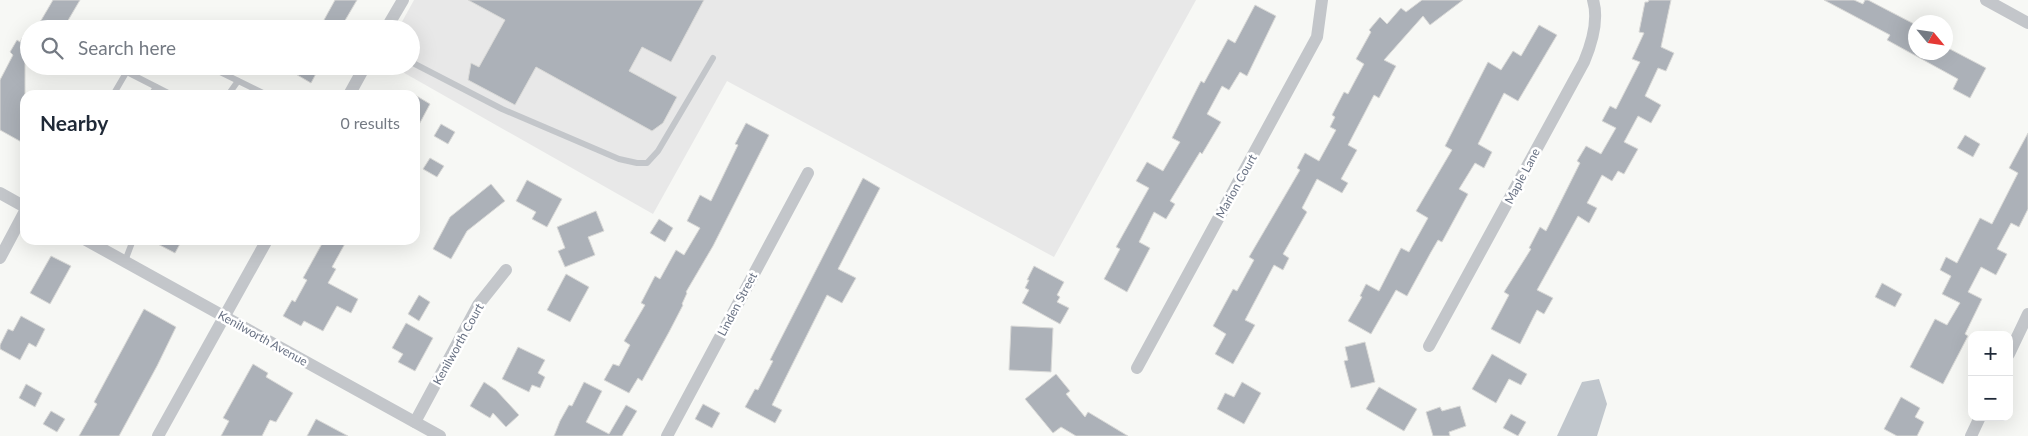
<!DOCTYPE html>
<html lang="en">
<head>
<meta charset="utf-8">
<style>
	:root { --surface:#fff; --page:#f6f6f7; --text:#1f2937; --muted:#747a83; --line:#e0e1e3 }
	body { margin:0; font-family:Lato,sans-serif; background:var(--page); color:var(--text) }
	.controls { position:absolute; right:15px; bottom:15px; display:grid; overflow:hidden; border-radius:10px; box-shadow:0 5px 20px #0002 }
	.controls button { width:45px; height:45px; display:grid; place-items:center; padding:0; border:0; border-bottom:1px solid var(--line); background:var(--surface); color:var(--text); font:25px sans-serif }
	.compass { position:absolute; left:1908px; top:15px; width:45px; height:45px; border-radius:50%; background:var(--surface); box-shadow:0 5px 20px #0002; rotate:119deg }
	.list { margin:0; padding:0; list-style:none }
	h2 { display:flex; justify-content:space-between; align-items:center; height:65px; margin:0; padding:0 20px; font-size:21px }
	h2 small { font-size:16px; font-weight:400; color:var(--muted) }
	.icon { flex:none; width:28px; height:28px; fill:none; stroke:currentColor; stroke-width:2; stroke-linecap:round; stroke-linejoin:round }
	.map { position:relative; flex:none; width:2028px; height:436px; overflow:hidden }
	.search { position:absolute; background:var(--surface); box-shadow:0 5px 20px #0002; left:20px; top:20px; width:400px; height:55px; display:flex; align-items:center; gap:12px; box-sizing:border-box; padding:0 18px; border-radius:28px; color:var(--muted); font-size:19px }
	.panel { position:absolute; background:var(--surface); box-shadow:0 5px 20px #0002; left:20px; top:90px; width:400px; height:155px; border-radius:15px }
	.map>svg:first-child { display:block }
	.built { fill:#e8e8e8 }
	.water { fill:#c0c6cc }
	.building { fill:#acb1b8; stroke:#d9d9d7 }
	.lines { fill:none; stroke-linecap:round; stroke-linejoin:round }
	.service { stroke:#c3c6ca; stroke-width:6 }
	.minor { stroke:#c3c6ca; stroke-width:12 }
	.labels { text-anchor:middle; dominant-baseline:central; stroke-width:5; stroke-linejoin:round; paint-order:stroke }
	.street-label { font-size:12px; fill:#697284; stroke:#fff }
</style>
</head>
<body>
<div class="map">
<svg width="2028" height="436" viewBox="0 0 2028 436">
	<rect width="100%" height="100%" fill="#f7f8f5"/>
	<polygon class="built" points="414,0 1196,0 1054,257 727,81 653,214 392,66 411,66 411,29 398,29"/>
	<polygon class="water" points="1599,379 1607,404 1597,436 1557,436 1582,382"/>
	<g class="building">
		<polygon points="53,0 80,0 63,29 36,29"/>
		<polygon points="335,0 357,0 340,29 319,29"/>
		<polygon points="468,0 704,0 671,62 642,47 629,71 677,97 663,123 652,131 536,67 515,105 468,80 471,63 479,67 505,20"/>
		<polygon points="1422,0 1463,0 1430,25 1423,16 1384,60 1396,66 1379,98 1374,95 1348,145 1357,150 1341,179 1348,183 1342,193 1317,179 1302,208 1307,212 1283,254 1289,258 1283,270 1274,265 1245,320 1255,325 1233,364 1215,354 1226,334 1213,326 1233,289 1237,291 1254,260 1249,257 1300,170 1297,168 1305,153 1319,161 1336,130 1330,127 1335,117 1332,115 1344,92 1348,94 1364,64 1356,59 1371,32 1369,30 1380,17 1387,24 1401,8 1406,12"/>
		<polygon points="1649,0 1671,0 1661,47 1674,53 1666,71 1658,68 1645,96 1661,105 1651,123 1638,116 1624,142 1638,149 1624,174 1618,171 1612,181 1602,175 1587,203 1597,208 1589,223 1578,216 1537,290 1553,298 1544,314 1537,310 1520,344 1491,329 1509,295 1504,292 1531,249 1529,248 1540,227 1546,231 1580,163 1577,161 1586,146 1601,154 1616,128 1602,121 1610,106 1616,109 1640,62 1632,59 1644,33 1639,32 1645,2 1648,2"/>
		<polygon points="1824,0 1854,0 1863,4 1865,0 1868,0 1916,25 1916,52 1946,52 1946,47 1986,68 1970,98 1953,89 1958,79 1887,40 1890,35"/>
		<polygon points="1255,5 1276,16 1247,76 1240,72 1229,90 1222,86 1207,114 1221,122 1202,154 1200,152 1170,201 1175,204 1166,219 1154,212 1139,242 1150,248 1127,292 1104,279 1120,249 1116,247 1149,188 1136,181 1147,162 1163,171 1180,142 1172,138 1201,81 1204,83 1228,39 1235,43"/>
		<polygon points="1539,25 1557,35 1518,101 1504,93 1478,144 1492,152 1484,168 1475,163 1459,189 1468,194 1442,242 1438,240 1431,252 1407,296 1396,290 1371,334 1348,321 1362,297 1360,296 1366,284 1379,291 1401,248 1409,252 1428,218 1416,211 1452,150 1445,146 1488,62 1501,70 1513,51 1521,56"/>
		<polygon points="25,33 25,45 29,47 29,63 25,61 25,144 0,130 0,80 13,55 10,52 17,40 20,42"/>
		<polygon points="282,66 320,66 311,83"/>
		<polygon points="415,95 430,104 415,132"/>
		<polygon points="746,123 769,135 713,246 686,292 687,293 682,304 683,305 669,332 642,381 638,378 629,393 604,380 613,364 619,366 630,345 624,341 645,305 641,303 655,276 660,279 676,250 684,255 700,228 687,221 700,195 711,201 738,145 735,144"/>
		<polygon points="441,124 455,132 448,144 434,136"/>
		<polygon points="2028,133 2028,209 2019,227 2011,223 1997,249 2007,254 1996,275 1981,267 1968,292 1982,299 1965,334 1968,336 1943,384 1910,367 1935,319 1947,325 1960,303 1942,294 1951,276 1940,270 1946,257 1957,263 1980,218 1992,224 2018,173 2009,168"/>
		<polygon points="1965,135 1980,144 1973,157 1957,148"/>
		<polygon points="430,158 444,166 437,177 423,169"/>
		<polygon points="863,178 880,188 838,269 856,278 842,303 827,295 772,405 782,410 775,423 745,407 755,389 758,390 773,361 770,360"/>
		<polygon points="527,180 562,199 547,227 532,219 536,212 516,201"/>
		<polygon points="491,184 505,201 467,231 451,259 433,249 450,217"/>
		<polygon points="596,211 604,231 588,237 595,255 565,267 558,251 565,248 557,227"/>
		<polygon points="659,219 673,228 665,242 650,233"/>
		<polygon points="150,240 182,240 175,253"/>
		<polygon points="324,240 347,240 332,267 336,269 328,283 358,299 351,313 337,306 323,331 304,321 301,326 283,316 292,300 295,302 307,280 303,278"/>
		<polygon points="51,256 71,266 50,304 30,293"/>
		<polygon points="1034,266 1064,282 1057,295 1060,297 1057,302 1069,308 1060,324 1022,303 1029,290 1025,288 1029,280 1027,280"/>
		<polygon points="566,274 589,287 570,322 547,310"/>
		<polygon points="1882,283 1902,294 1895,307 1875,297"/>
		<polygon points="419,295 430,302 419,321 408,314"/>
		<polygon points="144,309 176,327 157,366 119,436 79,436 97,404 94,402"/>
		<polygon points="21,316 45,329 36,347 29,343 20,360 0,349 0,345 8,329 13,331"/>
		<polygon points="406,323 433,338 415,371 398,362 403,354 392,348"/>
		<polygon points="1011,326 1053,328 1051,372 1009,370"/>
		<polygon points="1365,342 1375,382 1351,388 1344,361 1348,360 1345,347"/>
		<polygon points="518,347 545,360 538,373 545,377 540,388 532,385 529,392 502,379"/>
		<polygon points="1492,354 1527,374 1521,385 1509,379 1496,403 1472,389"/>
		<polygon points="253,364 268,373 266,377 293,393 276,422 270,420 262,436 221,436 229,421 223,418"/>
		<polygon points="1056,374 1070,391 1066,394 1085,417 1088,412 1128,436 1076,436 1061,427 1053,433 1025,399"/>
		<polygon points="484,382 496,390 519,415 506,427 493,413 490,418 470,406"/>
		<polygon points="584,382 602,391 586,422 609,434 626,405 637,411 622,436 554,436 560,421 569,405 572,406"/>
		<polygon points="1242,382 1261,393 1244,424 1217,409 1225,393 1234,397"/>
		<polygon points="26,384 42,393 35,407 19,398"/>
		<polygon points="1379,387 1417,409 1404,431 1366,409"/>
		<polygon points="1901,397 1920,408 1915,417 1924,422 1917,436 1897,436 1884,429"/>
		<polygon points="703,404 720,413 712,428 695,419"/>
		<polygon points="1460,406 1466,426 1449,432 1450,436 1433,436 1426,412 1440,407 1442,411"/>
		<polygon points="51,411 65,419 57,432 43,424"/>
		<polygon points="1511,414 1526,422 1518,436 1503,428"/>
		<polygon points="316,419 348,436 307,436"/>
	</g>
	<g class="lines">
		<g class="service">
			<polyline points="411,62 502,109 619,159 637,163 647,163 658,151 713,58"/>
			<polyline points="208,66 267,95"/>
			<polyline points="127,72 172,95"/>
			<polyline points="113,95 130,66"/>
			<polyline points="151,95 156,87"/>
			<polyline points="228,95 238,81"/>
			<polyline points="125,261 133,240"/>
		</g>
		<g class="minor">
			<polyline points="1986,0 2028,23"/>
			<polyline points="386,29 403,0"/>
			<polyline points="349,95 365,66"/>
			<polyline points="0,193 25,207"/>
			<polyline points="86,240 440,436"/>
			<polyline points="0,258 25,211"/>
			<path d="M1429,346l155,-284c8,-19 15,-42 9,-62"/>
			<polyline points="2009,354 2028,314"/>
			<polyline points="1137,368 1317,37 1322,0"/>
			<polyline points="415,422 478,305 506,270"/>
			<polyline points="158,436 267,240"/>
			<polyline points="667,436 808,173"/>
			<polyline points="1971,436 1980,417"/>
		</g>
	</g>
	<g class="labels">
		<g class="street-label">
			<text transform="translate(1522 176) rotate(-62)">Maple Lane</text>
			<text transform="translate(1236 186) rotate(-61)">Marion Court</text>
			<text transform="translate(737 304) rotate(-62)">Linden Street</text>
			<text transform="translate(263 338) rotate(29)">Kenilworth Avenue</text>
			<text transform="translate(458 344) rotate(-61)">Kenilworth Court</text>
		</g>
	</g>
</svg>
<div class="controls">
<button>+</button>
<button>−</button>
</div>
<svg class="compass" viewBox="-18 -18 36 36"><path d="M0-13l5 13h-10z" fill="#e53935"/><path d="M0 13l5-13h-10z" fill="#747a83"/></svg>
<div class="search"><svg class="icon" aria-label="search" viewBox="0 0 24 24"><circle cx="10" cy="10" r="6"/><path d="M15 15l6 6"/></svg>Search here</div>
<section class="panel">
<h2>Nearby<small>0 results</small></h2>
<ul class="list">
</ul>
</section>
</div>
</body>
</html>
